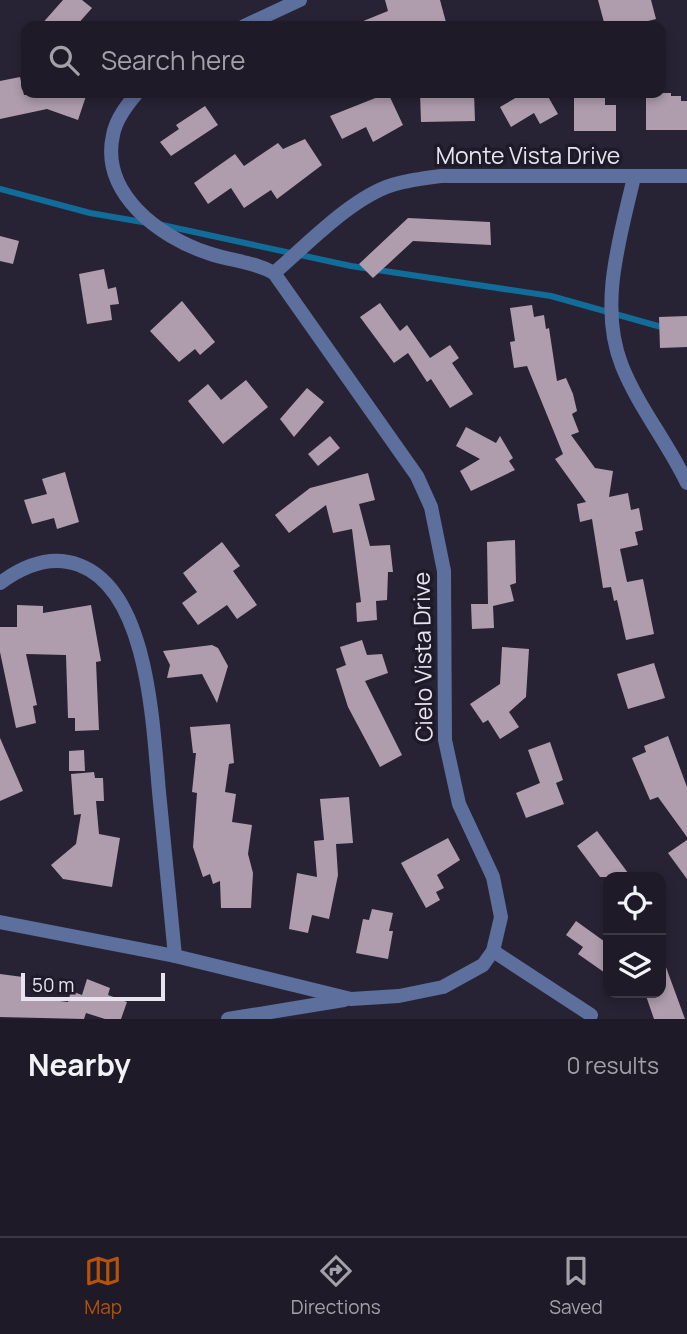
<!DOCTYPE html>
<html lang="en">
<head>
<meta charset="utf-8">
<style>
	:root { --surface:#1e1a27; --page:#2b2733; --text:#f1f3f6; --muted:#a1a1a7; --line:#3c3844; --accent:#b45309 }
	body { margin:0; font-family:Manrope,sans-serif; background:var(--page); color:var(--text) }
	.controls { position:absolute; right:21px; bottom:21px; display:grid; overflow:hidden; border-radius:14px; box-shadow:0 4px 10px #0003 }
	.controls button { width:63px; height:63px; display:grid; place-items:center; padding:0; border:0; border-bottom:2px solid var(--line); background:var(--surface); color:var(--text); font:35px sans-serif }
	.scale { position:absolute; left:21px; bottom:18px; width:144px; box-sizing:border-box; padding-left:7px; border:4px solid #e7e4ef; border-top:0; font-size:19px; line-height:24px; white-space:nowrap; color:#e7e4ef; -webkit-text-stroke:5px #1f1a29; paint-order:stroke }
	.list { margin:0; padding:0; list-style:none }
	h2 { display:flex; justify-content:space-between; align-items:center; height:91px; margin:0; padding:0 28px; font-size:30px }
	h2 small { font-size:23px; font-weight:400; color:var(--muted) }
	.icon { flex:none; width:38px; height:38px; fill:none; stroke:currentColor; stroke-width:2; stroke-linecap:round; stroke-linejoin:round }
	.map { position:relative; flex:none; width:687px; height:1019px; overflow:hidden }
	.search { position:absolute; background:var(--surface); box-shadow:0 4px 10px #0003; left:21px; right:21px; top:21px; height:77px; display:flex; align-items:center; gap:18px; box-sizing:border-box; padding:0 24px; border-radius:14px; color:var(--muted); font-size:26px }
	.sheet { height:217px; background:var(--surface) }
	nav { display:flex; justify-content:space-around; align-items:center; box-sizing:border-box; height:98px; border-top:2px solid var(--line); background:var(--surface); font-size:19px; color:var(--muted) }
	nav a { display:grid; justify-items:center; gap:4px }
	nav .on { color:var(--accent) }
	.map>svg:first-child { display:block }
	.lines { fill:none; stroke-linecap:round; stroke-linejoin:round }
	.stream { stroke:#116c99; stroke-width:6 }
	.building { fill:#af9dad }
	.street { stroke:#5d6f9c; stroke-width:14 }
	.labels { text-anchor:middle; dominant-baseline:central; stroke-width:7; stroke-linejoin:round; paint-order:stroke }
	.street-label { font-size:23px; fill:#e7e4ef; stroke:#1f1a29 }
</style>
</head>
<body>
<div class="map">
<svg width="687" height="1019" viewBox="0 0 687 1019">
	<rect width="100%" height="100%" fill="#282334"/>
	<g class="lines">
		<g class="stream">
			<polyline points="0,189 90,213 148,223"/>
			<polyline points="162,225 351,266 551,296 665,328"/>
		</g>
	</g>
	<g class="building">
		<polygon points="63,0 82,0 92,8 76,26 40,26"/>
		<polygon points="385,0 440,0 447,26 351,26 388,11"/>
		<polygon points="598,0 651,0 656,19 632,25 605,26"/>
		<polygon points="20,77 24,95 87,93 78,120 47,109 0,119 0,81"/>
		<polygon points="388,93 403,125 373,142 366,127 342,139 330,116"/>
		<polygon points="420,93 474,93 475,121 421,122"/>
		<polygon points="524,93 546,93 558,114 540,124 534,113 511,127 500,107"/>
		<polygon points="574,93 605,93 605,105 616,105 616,131 574,131"/>
		<polygon points="646,93 671,93 671,96 681,96 681,101 687,101 687,130 646,130"/>
		<polygon points="205,106 218,125 171,156 160,142 179,129 176,125"/>
		<polygon points="305,139 322,165 277,199 271,190 244,208 231,188 208,204 194,183 235,154 244,166 278,143 283,149"/>
		<polygon points="408,218 490,222 491,245 413,241 373,278 359,264"/>
		<polygon points="0,236 19,241 13,264 0,261"/>
		<polygon points="104,269 108,289 116,287 119,304 110,305 112,320 87,324 79,274"/>
		<polygon points="182,301 215,342 200,355 195,349 179,362 150,331"/>
		<polygon points="380,303 400,331 407,325 430,358 450,345 459,358 452,363 473,394 450,408 431,379 427,382 408,353 394,363 360,317"/>
		<polygon points="532,305 534,317 544,315 546,329 549,328 557,381 566,378 573,394 577,411 572,414 579,432 571,435 595,468 613,471 609,497 628,493 631,510 639,508 643,530 635,532 638,545 620,549 627,582 643,579 654,634 626,640 617,600 614,601 611,587 603,588 592,519 580,522 577,504 586,502 555,459 563,454 527,366 514,368 510,342 515,341 510,308"/>
		<polygon points="687,316 687,347 660,348 659,317"/>
		<polygon points="246,380 268,407 223,444 188,401 208,384 221,400"/>
		<polygon points="307,388 324,402 294,437 280,419"/>
		<polygon points="466,427 496,443 500,436 513,458 509,461 515,470 471,491 460,471 480,459 456,446"/>
		<polygon points="330,436 340,448 318,466 308,454"/>
		<polygon points="65,472 79,522 57,529 54,518 32,524 24,500 47,494 42,479"/>
		<polygon points="368,473 375,500 359,504 370,546 390,545 393,572 388,572 387,600 376,601 377,620 357,622 356,603 361,602 352,529 333,533 326,505 289,533 275,515 310,488"/>
		<polygon points="515,540 516,583 510,585 514,601 493,606 494,628 472,629 471,604 488,604 487,542"/>
		<polygon points="222,542 240,566 233,571 257,605 237,619 227,605 198,625 182,603 197,592 183,573"/>
		<polygon points="17,605 43,606 43,613 91,605 101,661 96,662 99,730 75,731 75,718 68,718 66,655 26,654 37,705 33,706 36,723 16,728 0,652 0,627 17,627"/>
		<polygon points="362,640 367,655 382,654 388,673 365,681 402,755 380,767 348,707 336,669 346,665 340,647"/>
		<polygon points="212,645 218,648 228,666 217,703 202,674 167,678 170,665 163,651"/>
		<polygon points="502,647 529,649 526,697 509,712 519,727 500,739 488,720 483,723 470,704 500,684"/>
		<polygon points="654,663 665,698 628,709 617,674"/>
		<polygon points="230,724 234,763 229,764 225,792 236,794 232,822 252,825 248,854 253,873 251,908 221,908 220,881 213,884 210,874 203,877 193,847 197,793 192,792 196,753 193,753 190,727"/>
		<polygon points="668,736 687,787 687,837 658,797 650,800 632,758 646,752 644,746"/>
		<polygon points="0,738 23,791 0,801"/>
		<polygon points="550,742 563,780 556,783 564,804 526,818 516,793 540,783 528,750"/>
		<polygon points="84,750 85,771 69,771 69,751"/>
		<polygon points="94,772 95,778 103,778 104,801 96,801 99,834 120,838 112,887 63,879 51,865 76,844 81,814 74,815 71,774"/>
		<polygon points="349,797 353,843 336,844 338,875 329,919 312,915 308,933 289,929 297,873 317,877 314,841 324,840 320,799"/>
		<polygon points="597,831 631,877 600,877 577,846"/>
		<polygon points="448,838 460,860 437,875 444,888 436,892 440,900 426,908 401,863"/>
		<polygon points="687,840 687,879 668,853"/>
		<polygon points="372,909 393,913 389,931 393,931 388,959 356,953 363,919 369,920"/>
		<polygon points="576,921 608,944 608,975 578,954 583,947 566,935"/>
		<polygon points="661,959 663,959 685,1019 654,1019 645,993 661,993"/>
		<polygon points="0,974 23,977 21,996 68,1002 71,991 82,995 87,979 110,988 108,995 127,1002 121,1019 105,1019 86,1013 84,1019 0,1017"/>
	</g>
	<g class="lines">
		<g class="street">
			<polyline points="244,26 300,0"/>
			<path d="M137,93c-10,12 -21,26 -24,42 -13,58 46,102 95,118 23,8 44,8 66,20l143,203 14,31 13,64 1,169 14,64 34,73 8,40 -8,34 -10,14 -40,22 -44,9 -48,3 -176,-43"/>
			<path d="M634,177c-14,61 -36,129 -12,189 17,42 46,77 65,117"/>
			<path d="M274,273c33,-28 77,-75 118,-88 16,-5 32,-7 49,-9h246"/>
			<path d="M0,583c23,-17 50,-29 79,-18 73,27 74,172 81,237 5,51 10,103 15,154l-175,-34"/>
			<polyline points="493,951 591,1015"/>
			<polyline points="228,1019 344,1000"/>
		</g>
	</g>
	<g class="labels">
		<g class="street-label">
			<text x="528" y="155">Monte Vista Drive</text>
			<text transform="translate(422 657) rotate(-91)">Cielo Vista Drive</text>
		</g>
	</g>
</svg>
<div class="controls">
<button><svg class="icon" aria-label="locate" viewBox="0 0 24 24"><circle cx="12" cy="12" r="6"/><path d="M12 2v4M12 18v4M2 12h4M18 12h4"/></svg></button>
<button><svg class="icon" aria-label="layers" viewBox="0 0 24 24"><path d="M12 4l9 5-9 5-9-5zM3 14l9 5 9-5"/></svg></button>
</div>
<div class="scale">50 m</div>
<div class="search"><svg class="icon" aria-label="search" viewBox="0 0 24 24"><circle cx="10" cy="10" r="6"/><path d="M15 15l6 6"/></svg>Search here</div>
</div>
<section class="sheet">
<h2>Nearby<small>0 results</small></h2>
<ul class="list">
</ul>
</section>
<nav>
<a class="on"><svg class="icon" aria-label="map" viewBox="0 0 24 24"><path d="M3 6l6-2 6 2 6-2v14l-6 2-6-2-6 2zM9 4v14M15 6v14"/></svg>Map</a>
<a><svg class="icon" aria-label="directions" viewBox="0 0 24 24"><path d="M12 3l9 9-9 9-9-9zM9 14v-3h6M13 9l2 2-2 2"/></svg>Directions</a>
<a><svg class="icon" aria-label="saved" viewBox="0 0 24 24"><path d="M7 4h10v16l-5-4-5 4z"/></svg>Saved</a>
</nav>
</body>
</html>
